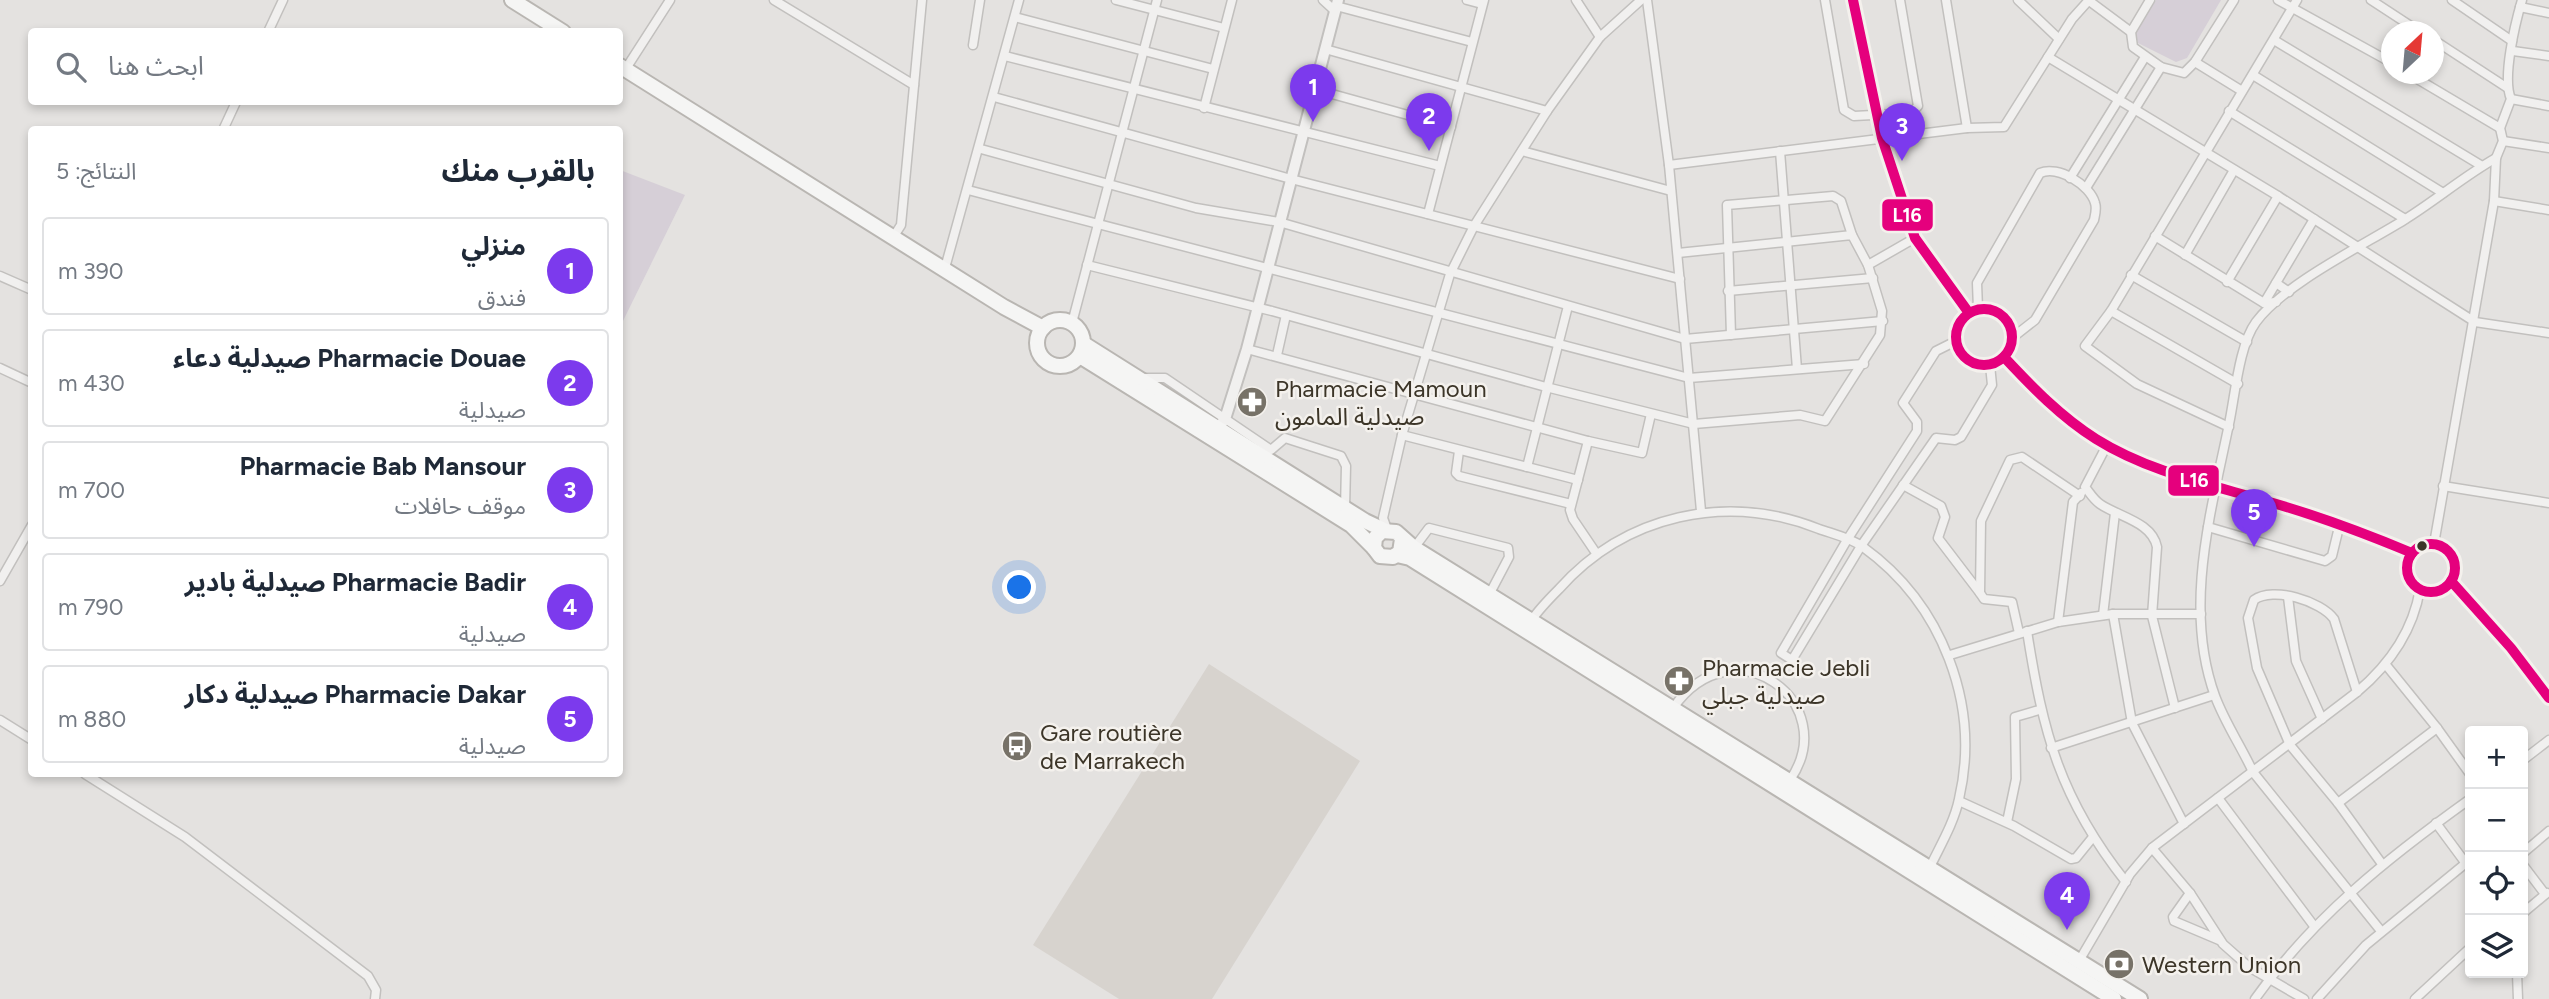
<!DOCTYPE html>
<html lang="ar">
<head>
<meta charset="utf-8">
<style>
	:root { --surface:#fff; --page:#f2f2f3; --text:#1f2937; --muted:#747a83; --line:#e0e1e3; --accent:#7c3aed }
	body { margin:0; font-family:Figtree,"Noto Sans Arabic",sans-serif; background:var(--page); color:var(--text); direction:rtl }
	.controls { position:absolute; right:21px; bottom:21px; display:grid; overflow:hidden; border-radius:7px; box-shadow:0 4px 10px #0003 }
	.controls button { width:63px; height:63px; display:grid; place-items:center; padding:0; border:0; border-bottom:2px solid var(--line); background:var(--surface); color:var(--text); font:35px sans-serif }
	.compass { position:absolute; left:2381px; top:21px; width:63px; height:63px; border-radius:50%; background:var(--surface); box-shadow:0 4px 10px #0003; rotate:26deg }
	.you { position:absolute; left:1020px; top:588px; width:24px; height:24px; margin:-18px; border:5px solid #fff; border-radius:50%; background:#1a73e8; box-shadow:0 0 0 10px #1a73e833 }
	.badge { display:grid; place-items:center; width:46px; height:46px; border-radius:50%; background:var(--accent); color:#fff; font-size:23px; font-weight:700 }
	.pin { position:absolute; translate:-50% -58px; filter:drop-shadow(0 2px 4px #0008) }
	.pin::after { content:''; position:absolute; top:37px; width:24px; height:21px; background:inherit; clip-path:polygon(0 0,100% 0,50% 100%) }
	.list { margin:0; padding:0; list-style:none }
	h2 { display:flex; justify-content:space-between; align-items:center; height:91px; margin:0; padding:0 28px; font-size:30px }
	h2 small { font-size:23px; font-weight:400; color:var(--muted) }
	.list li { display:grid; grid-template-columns:46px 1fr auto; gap:21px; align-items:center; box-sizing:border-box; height:98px; margin:0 14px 14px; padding:0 14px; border:2px solid var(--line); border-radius:7px }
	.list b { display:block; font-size:26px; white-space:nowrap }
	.list p { margin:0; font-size:23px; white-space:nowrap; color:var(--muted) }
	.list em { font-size:23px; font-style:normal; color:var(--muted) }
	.icon { flex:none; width:38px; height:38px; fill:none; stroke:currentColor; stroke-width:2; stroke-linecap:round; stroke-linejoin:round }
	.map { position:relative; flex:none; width:2549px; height:999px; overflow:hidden; direction:ltr }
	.search { position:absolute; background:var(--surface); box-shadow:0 4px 10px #0003; left:28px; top:28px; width:595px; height:77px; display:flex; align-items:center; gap:18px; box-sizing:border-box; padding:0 24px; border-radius:7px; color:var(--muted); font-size:26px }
	.panel { position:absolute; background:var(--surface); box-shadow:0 4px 10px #0003; left:28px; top:126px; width:595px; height:651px; border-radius:7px; direction:rtl }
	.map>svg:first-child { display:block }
	.built { fill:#d7d3ce }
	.green { fill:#d6cfd7 }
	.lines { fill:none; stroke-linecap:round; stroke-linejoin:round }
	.minor-casing { stroke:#c2c0be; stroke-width:11 }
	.tertiary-casing { stroke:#c2c0be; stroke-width:14 }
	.trunk-casing { stroke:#b9b6b2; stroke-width:18 }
	.minor { stroke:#f1f0ef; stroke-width:8 }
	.tertiary { stroke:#f1f0ef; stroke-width:10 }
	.trunk { stroke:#f5f5f4; stroke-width:14 }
	.bus-1-casing { stroke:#f4f1ed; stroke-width:16 }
	.bus-1 { stroke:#e5007d; stroke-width:10 }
	.bus-dot { fill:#3c3528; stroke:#f4f1ed; stroke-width:2.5 }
	.labels { text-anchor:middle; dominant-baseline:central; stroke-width:5; stroke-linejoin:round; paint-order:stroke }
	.poi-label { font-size:24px; fill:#3c3528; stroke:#f4f1ed; text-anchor:start }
	.line-badge { stroke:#f4f1ed; stroke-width:2.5 }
	.badge-label { font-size:19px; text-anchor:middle; font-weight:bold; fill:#fff }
</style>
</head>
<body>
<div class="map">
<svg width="2549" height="999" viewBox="0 0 2549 999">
	<rect width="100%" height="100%" fill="#e4e2e0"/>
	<polygon class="built" points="1209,664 1360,761 1212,999 1119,999 1033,945"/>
	<g class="green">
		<polygon points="2156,0 2221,0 2187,58 2176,62 2138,43 2135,34"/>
		<polygon points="620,170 685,195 622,323 620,322"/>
	</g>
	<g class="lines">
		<g class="minor-casing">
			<g id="minor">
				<polyline points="774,0 914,85"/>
				<polyline points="1116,0 1224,28"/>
				<polyline points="1323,0 1335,11"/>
				<polyline points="1467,0 1482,4"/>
				<polyline points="1576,0 1600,37"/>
				<polyline points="1647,0 1669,165 1701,511"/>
				<polyline points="1825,0 1844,110 1854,116 1911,113 1918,106 1900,0"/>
				<polyline points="1946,0 1967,128"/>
				<polyline points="2018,0 2059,39"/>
				<polyline points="2088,0 2131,32"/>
				<polyline points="2150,0 2131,32 2133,47 2161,67 2184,73 2195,62 2234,0"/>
				<polyline points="2278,0 2392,63"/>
				<polyline points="2371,0 2420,32"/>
				<polyline points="2452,0 2512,41"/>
				<polyline points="1336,6 1472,42"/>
				<polyline points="2520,7 2549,13"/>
				<polyline points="1015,17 1213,69"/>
				<polyline points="268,32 283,0"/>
				<polyline points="2274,40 2482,166"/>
				<polyline points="2434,40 2506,87"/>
				<polyline points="973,45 980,0"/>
				<polyline points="1325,49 1547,111"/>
				<polyline points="2513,51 2549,56"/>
				<polyline points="1005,56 1440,166"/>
				<polyline points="2048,57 2278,196 2475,322 2549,333"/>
				<polyline points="2195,62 2242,91"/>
				<polyline points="625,70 670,0"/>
				<polyline points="2409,74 2500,128"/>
				<polyline points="2253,75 2443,193"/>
				<polyline points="1314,89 1451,127"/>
				<polyline points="994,97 1291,179 1680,279"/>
				<polyline points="2511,99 2549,106"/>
				<polyline points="1204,108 1232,0"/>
				<polyline points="2229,111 2405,219"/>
				<polyline points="223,130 236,102"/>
				<polyline points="2503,141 2549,148"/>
				<polyline points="981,149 1196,208 1279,222 1685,339 1883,321"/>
				<polyline points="1522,151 1671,191"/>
				<polyline points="1780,151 1797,369"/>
				<polyline points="1669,165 1967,128 2004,127 2072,19 2089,0"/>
				<polyline points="2070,178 2145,57"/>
				<polyline points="2086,188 2161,67"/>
				<polyline points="968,190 1689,378 1864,364"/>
				<polyline points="2494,201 2549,210"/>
				<polyline points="1428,214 1484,0"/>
				<polyline points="894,236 901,225 922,0"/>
				<polyline points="2155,236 2264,303 2276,302"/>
				<polyline points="1678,253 1852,235 1868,265"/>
				<polyline points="2185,255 2234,170"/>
				<polyline points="1087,265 1272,311 1546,387 1694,424 1800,415 1825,421 1880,335 1882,311 1868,265 1915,238"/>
				<polyline points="945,268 1019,0"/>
				<polyline points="2131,275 2247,342"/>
				<polyline points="0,276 32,290"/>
				<polyline points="2227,282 2278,196"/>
				<polyline points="1728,291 1873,278"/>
				<polyline points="2289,292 2276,283 2314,219"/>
				<polyline points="2264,303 2276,283"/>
				<path d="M1978,309l-1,-26 63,-110c18,-8 50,12 55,30 2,6 0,12 -1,17l-59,100 -23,18"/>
				<polyline points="2111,311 2238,384"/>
				<polyline points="1072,323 1157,0"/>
				<polyline points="1731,335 1727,205 1833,196 1841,201 1852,235"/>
				<polyline points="1956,341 1936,351 1903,403 1917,422 1917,431 1847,540 1781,653 1792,660 1861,546 1936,438 1955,440 1961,437 1992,385 1990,365"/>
				<polyline points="1247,349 1588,441 1570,510 1573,519 1596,553"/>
				<polyline points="1277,355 1286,315"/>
				<polyline points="0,368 32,383"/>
				<polyline points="1142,378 1165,378 1271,450 1285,438 1341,456 1346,466 1345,509"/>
				<polyline points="2229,427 2137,384 2085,346 2111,311 2297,0"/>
				<polyline points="1402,435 1578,480"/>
				<polyline points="1588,441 1642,453 1651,414"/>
				<path d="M2107,445l-22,42c5,6 8,12 15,17 19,13 52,18 57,43l-5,69 23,92"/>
				<polyline points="1459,451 1456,473 1459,476 1571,504"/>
				<polyline points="1527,467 1568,306"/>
				<polyline points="1903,485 1941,506 1945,517 1938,538 1980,593"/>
				<polyline points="2443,486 2549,503"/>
				<polyline points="2208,527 2325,561 2332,556 2340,523"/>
				<polyline points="1387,529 1383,518 1402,435 1450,274 1474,226 1547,111 1600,37 1641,0"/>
				<path d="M2434,544l60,-343 2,-43 7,-17 -3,-13 11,-29c-9,-21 4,-75 11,-99"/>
				<polyline points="1414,548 1429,528 1508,548 1509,557 1489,595"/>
				<polyline points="0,581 32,525"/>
				<polyline points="2288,597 2296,661 2322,719"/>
				<polyline points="2113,614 2132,723 2184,824"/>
				<polyline points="2103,615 2115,513"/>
				<path d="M1531,621c8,-12 18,-22 28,-32 66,-74 167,-97 260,-60 14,5 32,9 44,18 79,57 118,157 96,252 -5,24 -19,47 -29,68"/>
				<polyline points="2058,622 2073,502 2081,493"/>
				<path d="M2027,631c16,102 33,168 99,251"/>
				<polyline points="2019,633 2012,602 1984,599 1980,593 1981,521 2010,460 2022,457 2080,496"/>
				<polyline points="1950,655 2058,622 2113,614 2201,614"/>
				<polyline points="2386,665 2437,728 2470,774"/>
				<path d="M2357,692l-23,-73c-13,-18 -61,-33 -80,-19l-6,18 9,50 33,77 48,58 44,61"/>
				<path d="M1673,708c61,-87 170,-5 117,72"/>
				<polyline points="0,720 32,740"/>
				<polyline points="2051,748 2214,695"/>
				<polyline points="2523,760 2549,740"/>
				<polyline points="85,774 185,837 368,976 376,990 375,999"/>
				<polyline points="2218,798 2314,926"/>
				<polyline points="1959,801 2014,826 2071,859 2076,858 2093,837"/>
				<polyline points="2338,803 2437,728"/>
				<polyline points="2007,822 2016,779 2015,717 2039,710"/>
				<polyline points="2436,823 2470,869"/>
				<polyline points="2152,848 2190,893 2223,944 2249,967 2304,999"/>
				<polyline points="2523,853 2549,831"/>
				<polyline points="2523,865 2545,894"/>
				<polyline points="2190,893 2173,917 2174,921 2219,940"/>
				<polyline points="2523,913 2547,893"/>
				<path d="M2381,931l-128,-159c-12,-26 -28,-49 -38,-76 -32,-88 -4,-184 14,-272 6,-28 10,-79 27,-102 28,-38 106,-76 148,-102 31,-19 60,-44 92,-62"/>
				<path d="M2079,961l51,-87 22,-26 205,-156c32,-27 56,-61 63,-103"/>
				<polyline points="2517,973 2518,999"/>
				<path d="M2255,999c58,-82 134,-142 215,-200"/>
				<polyline points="2317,999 2366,945 2466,863"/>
				<polyline points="2415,999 2470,948"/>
			</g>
		</g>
		<g class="tertiary-casing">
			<g id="tertiary">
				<polyline points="1853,0 1882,138 1915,238 1969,313"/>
				<circle cx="1984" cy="337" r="28"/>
				<path d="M2004,357c30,32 66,69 106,90 55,29 117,42 177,60 43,13 84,28 125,46"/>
				<polyline points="1218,428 1225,419 1247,349 1338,0"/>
				<circle cx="2431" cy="568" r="24"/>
				<polyline points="2451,581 2511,648 2549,698"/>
			</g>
		</g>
		<g class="trunk-casing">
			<g id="trunk">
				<polyline points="512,0 563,32"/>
				<polyline points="620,66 1004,307 1043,328"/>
				<circle cx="1060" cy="343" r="23"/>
				<polyline points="1084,344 1365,521 1384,530"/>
				<polyline points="1080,356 1351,525 1374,548"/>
				<polyline points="1402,539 1400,552 1393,557 1380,556 1374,548 1375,538 1382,531 1396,532 1414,548 2140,999"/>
				<polyline points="1397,555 1410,558 2114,999"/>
			</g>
		</g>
		<use href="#minor" class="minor"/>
		<use href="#tertiary" class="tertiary"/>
		<use href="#trunk" class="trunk"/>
		<g class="bus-1-casing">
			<g id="bus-1">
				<polyline points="1853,0 1882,138 1915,238 1969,313"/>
				<circle cx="1984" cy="337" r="28"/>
				<path d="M2004,357c28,30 57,60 92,82 51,32 112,45 170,62 50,14 98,32 146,52"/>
				<circle cx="2431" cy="568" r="24"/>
				<polyline points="2451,581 2511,648 2549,698"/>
			</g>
		</g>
		<use href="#bus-1" class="bus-1"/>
	</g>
	<defs>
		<g id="pharmacy-disc" transform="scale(1.575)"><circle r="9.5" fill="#777268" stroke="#f4f1ed"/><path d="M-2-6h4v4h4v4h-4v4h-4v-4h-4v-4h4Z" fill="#fff"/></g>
		<g id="bus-disc" transform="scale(1.575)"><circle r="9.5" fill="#777268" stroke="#f4f1ed"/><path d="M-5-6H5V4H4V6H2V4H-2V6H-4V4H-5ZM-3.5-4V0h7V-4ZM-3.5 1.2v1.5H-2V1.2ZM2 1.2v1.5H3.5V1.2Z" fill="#fff"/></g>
		<g id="bank-disc" transform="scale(1.575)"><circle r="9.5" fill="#777268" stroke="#f4f1ed"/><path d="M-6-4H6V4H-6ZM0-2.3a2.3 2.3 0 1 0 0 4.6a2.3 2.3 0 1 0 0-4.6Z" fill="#fff"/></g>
	</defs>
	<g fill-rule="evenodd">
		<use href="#pharmacy-disc" x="1252" y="402"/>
		<use href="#pharmacy-disc" x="1679" y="681"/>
		<use href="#bus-disc" x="1017" y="746"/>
		<use href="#bank-disc" x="2119" y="964"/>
	</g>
	<circle class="bus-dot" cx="2422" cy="546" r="6"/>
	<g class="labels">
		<g class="poi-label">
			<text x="1275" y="388">Pharmacie Mamoun<tspan x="1275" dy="28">صيدلية المامون</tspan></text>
			<text x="1702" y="667">Pharmacie Jebli<tspan x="1702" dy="28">صيدلية جبلي</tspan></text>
			<text x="1040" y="732">Gare routière<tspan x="1040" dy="28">de Marrakech</tspan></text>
			<text x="2142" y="964">Western Union</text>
		</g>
	</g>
	<g class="line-badge">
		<rect x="1881" y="198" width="53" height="34" rx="7" fill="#e5007d"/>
		<rect x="2167" y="464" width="53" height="33" rx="7" fill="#e5007d"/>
	</g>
	<g class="badge-label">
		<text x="1907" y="222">L16</text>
		<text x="2194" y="487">L16</text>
	</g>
</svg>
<div class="controls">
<button>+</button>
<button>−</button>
<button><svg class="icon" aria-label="locate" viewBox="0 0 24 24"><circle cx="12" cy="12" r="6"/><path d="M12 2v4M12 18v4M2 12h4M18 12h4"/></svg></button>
<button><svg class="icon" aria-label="layers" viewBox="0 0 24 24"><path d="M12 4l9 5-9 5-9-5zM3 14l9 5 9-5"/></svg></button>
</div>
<svg class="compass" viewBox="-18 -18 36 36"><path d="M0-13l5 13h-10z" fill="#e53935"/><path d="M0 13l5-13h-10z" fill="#747a83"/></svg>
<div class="you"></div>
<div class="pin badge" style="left:1313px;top:122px">1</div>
<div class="pin badge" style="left:1429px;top:151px">2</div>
<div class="pin badge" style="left:1902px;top:161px">3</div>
<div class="pin badge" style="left:2067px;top:930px">4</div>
<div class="pin badge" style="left:2254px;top:547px">5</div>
<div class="search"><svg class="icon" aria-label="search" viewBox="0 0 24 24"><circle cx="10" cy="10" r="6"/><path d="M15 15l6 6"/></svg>ابحث هنا</div>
<section class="panel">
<h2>بالقرب منك<small>النتائج: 5</small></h2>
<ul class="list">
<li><span class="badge">1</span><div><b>منزلي</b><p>فندق</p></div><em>390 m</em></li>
<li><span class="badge">2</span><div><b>Pharmacie Douae صيدلية دعاء</b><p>صيدلية</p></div><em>430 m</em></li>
<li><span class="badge">3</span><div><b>Pharmacie Bab Mansour</b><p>موقف حافلات</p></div><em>700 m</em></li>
<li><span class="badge">4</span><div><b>Pharmacie Badir صيدلية بادير</b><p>صيدلية</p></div><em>790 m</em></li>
<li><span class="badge">5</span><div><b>Pharmacie Dakar صيدلية دكار</b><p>صيدلية</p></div><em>880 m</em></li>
</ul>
</section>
</div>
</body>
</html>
